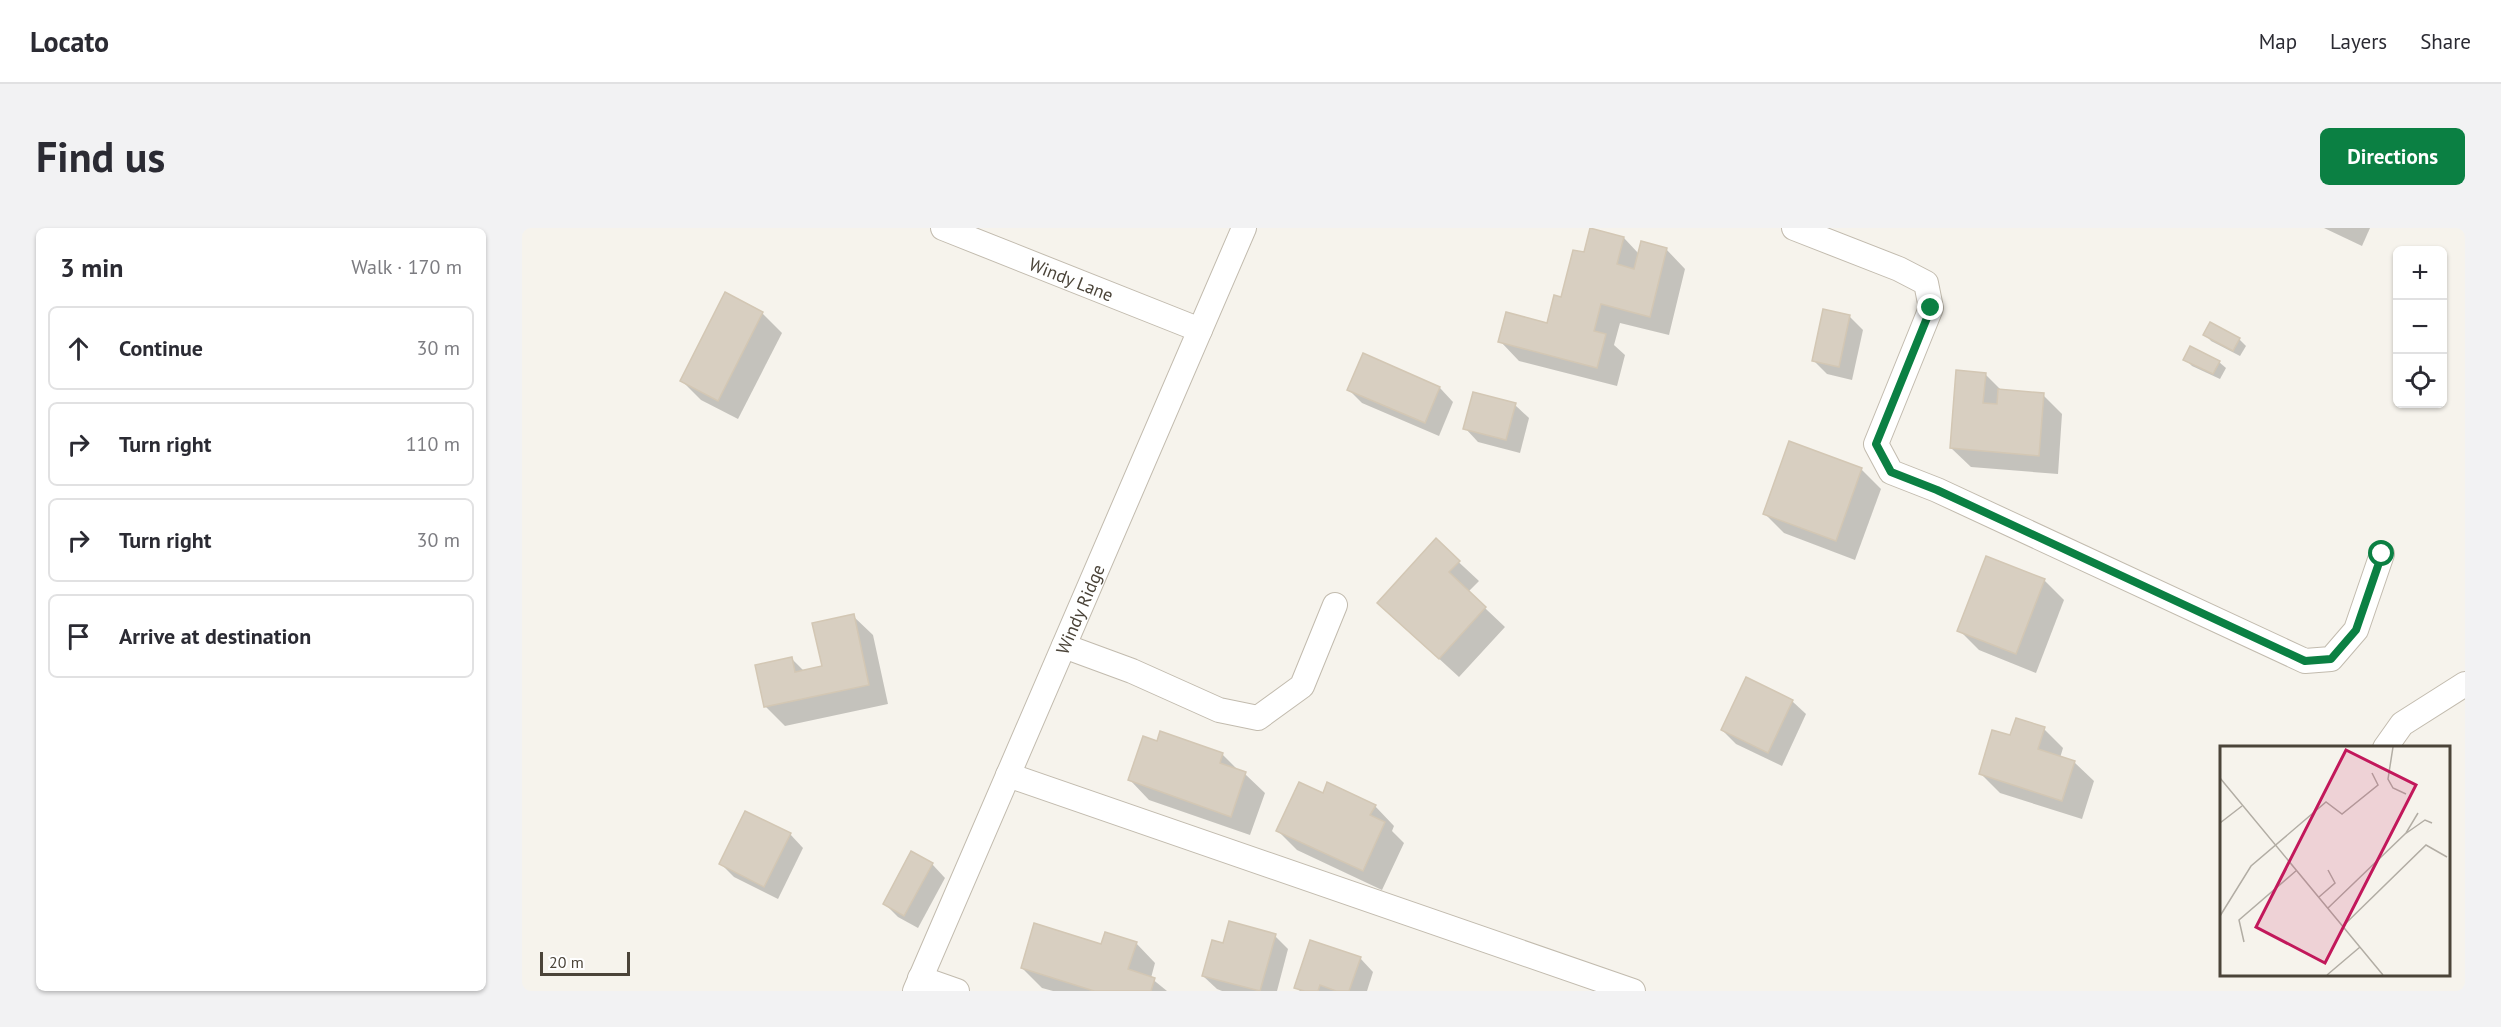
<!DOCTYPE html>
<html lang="en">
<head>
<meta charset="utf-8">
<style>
	:root { --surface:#fff; --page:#f2f2f3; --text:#2b2b33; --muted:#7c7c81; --line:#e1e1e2; --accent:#0b8043 }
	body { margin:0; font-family:"PT Sans",sans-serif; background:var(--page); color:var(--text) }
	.controls { position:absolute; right:18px; top:18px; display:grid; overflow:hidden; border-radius:9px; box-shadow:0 2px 4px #0004 }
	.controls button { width:54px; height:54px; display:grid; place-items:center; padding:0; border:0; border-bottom:2px solid var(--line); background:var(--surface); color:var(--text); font:30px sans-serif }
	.scale { position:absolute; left:18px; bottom:15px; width:90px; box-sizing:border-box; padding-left:6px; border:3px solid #4b4439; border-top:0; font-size:16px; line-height:21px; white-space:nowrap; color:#4b4439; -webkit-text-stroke:4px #fff; paint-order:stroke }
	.stop { position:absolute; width:18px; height:18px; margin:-14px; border:4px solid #0b8043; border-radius:50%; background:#fff }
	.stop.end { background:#0b8043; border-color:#fff; box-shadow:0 2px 6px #0008 }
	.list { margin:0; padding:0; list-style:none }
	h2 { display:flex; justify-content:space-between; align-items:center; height:78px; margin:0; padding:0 24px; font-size:26px }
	h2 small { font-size:20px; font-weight:400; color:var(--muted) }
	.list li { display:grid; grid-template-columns:39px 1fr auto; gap:18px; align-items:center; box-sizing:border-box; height:84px; margin:0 12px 12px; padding:0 12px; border:2px solid var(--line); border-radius:9px }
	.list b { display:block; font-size:22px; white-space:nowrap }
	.list em { font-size:20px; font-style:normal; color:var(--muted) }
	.icon { flex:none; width:33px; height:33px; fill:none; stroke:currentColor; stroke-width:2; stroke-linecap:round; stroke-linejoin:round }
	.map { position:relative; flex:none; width:1943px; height:763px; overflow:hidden; border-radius:9px }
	header { display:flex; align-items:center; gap:36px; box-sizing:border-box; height:84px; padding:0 30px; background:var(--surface); border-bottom:2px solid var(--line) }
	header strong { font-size:28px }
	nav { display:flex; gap:33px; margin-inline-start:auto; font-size:21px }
	.intro { display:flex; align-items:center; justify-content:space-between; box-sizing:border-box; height:144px; padding:0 36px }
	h1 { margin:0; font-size:42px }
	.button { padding:15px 27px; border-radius:9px; background:var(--accent); color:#fff; font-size:21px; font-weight:700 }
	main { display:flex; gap:36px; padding:0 36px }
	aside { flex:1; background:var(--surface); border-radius:9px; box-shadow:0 2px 4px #0004 }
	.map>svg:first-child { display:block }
	.shadow { fill:#0003 }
	.building { fill:#d8cfc1; stroke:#d3c7b4; stroke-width:1.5 }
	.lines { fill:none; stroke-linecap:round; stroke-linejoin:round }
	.minor-casing { stroke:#c2bbae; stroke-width:26 }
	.minor { stroke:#fff; stroke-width:24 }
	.route { stroke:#0b8043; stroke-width:8 }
	.labels { text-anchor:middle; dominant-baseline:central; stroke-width:4.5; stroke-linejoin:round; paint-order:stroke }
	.street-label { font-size:18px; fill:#4b4439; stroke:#fff }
	.inset-road { fill:none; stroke:#b2ada4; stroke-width:1.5 }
	.view { fill:#c2185b; fill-opacity:0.15; stroke:#c2185b; stroke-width:3 }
	.inset-edge { fill:none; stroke:#4b4439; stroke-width:3 }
</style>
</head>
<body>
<header>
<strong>Locato</strong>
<nav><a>Map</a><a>Layers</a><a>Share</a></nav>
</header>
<div class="intro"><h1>Find us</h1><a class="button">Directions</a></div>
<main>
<aside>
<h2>3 min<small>Walk · 170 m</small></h2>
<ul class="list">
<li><svg class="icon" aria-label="ahead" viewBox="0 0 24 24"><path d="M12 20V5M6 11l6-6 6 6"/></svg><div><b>Continue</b></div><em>30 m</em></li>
<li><svg class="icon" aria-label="right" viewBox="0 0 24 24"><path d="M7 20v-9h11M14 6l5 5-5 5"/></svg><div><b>Turn right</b></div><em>110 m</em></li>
<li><svg class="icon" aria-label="right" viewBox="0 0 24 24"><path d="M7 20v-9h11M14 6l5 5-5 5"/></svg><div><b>Turn right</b></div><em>30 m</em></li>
<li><svg class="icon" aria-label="arrive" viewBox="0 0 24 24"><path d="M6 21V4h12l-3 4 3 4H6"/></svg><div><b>Arrive at destination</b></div></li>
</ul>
</aside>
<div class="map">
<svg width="1943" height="763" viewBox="0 0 1943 763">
	<rect width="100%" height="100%" fill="#f6f3ec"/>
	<g class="shadow">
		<polygon points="1802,0 1848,0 1840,18"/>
		<polygon points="1102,10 1117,26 1144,21 1163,41 1147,107 1098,95 1092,117 1103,127 1095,158 997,133 978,113 1026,96 1063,26"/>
		<polygon points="204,66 240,85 260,105 216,191 179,172 160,153"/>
		<polygon points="1327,88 1341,102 1330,152 1305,146 1291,132"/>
		<polygon points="1683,106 1717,111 1724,118 1718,128 1689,113"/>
		<polygon points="841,127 918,160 931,174 917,208 840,175 827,162"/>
		<polygon points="1663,131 1697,134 1704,140 1698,151 1670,138"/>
		<polygon points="1463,146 1480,163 1521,167 1540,186 1536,246 1449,239 1429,220"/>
		<polygon points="993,177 1007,190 998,225 956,214 943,200"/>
		<polygon points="1268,215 1340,242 1359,261 1333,332 1262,305 1242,285"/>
		<polygon points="914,313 957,353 946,364 983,399 937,449 877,394"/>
		<polygon points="1522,352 1542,372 1514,445 1457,422 1437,402"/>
		<polygon points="331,388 351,407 366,476 263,498 243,478 270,431 282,443 302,439"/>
		<polygon points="1270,473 1284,486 1260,538 1214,516 1200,502"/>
		<polygon points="1522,501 1541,520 1538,530 1552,534 1572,553 1560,591 1478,565 1459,546 1489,509"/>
		<polygon points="635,515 700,526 717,543 723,546 743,565 728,607 627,572 608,552"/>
		<polygon points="802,567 853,578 872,598 870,603 882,615 860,662 775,622 756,603"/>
		<polygon points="268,606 281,620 256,671 212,649 199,636"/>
		<polygon points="410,636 423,650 396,700 376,689 363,676"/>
		<polygon points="753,708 766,721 755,763 700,763 695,761 681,748 702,717"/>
		<polygon points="614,715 633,735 629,750 645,763 531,763 520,760 500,740 580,718"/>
		<polygon points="838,730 851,744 845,763 778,763 774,759"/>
	</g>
	<g class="building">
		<polygon points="1068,0 1102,9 1095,36 1112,41 1119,13 1145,20 1128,89 1079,76 1072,103 1084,106 1075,140 976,114 984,84 1025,95 1032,67 1039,69 1051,22 1062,24"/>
		<polygon points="203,64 241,84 196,173 158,153"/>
		<polygon points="1301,81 1328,87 1317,139 1290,133"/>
		<polygon points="1688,94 1718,110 1711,123 1681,107"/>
		<polygon points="1668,118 1698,133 1691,146 1661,132"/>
		<polygon points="841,125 918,159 903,195 825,162"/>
		<polygon points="1434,142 1464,145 1461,175 1475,176 1476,161 1522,165 1517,228 1428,220"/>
		<polygon points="951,164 994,175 984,212 941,201"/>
		<polygon points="1267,213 1340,240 1314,313 1241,286"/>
		<polygon points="914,310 938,333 927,344 964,379 917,431 855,375"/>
		<polygon points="1464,328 1523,351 1494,426 1435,403"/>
		<polygon points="332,386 347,457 242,479 233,437 270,429 273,444 300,438 290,395"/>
		<polygon points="1224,449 1271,472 1246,525 1199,502"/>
		<polygon points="1494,490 1523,499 1516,521 1553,533 1540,573 1457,546 1470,502 1488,507"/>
		<polygon points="638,503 701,525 698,535 724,544 709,589 606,552 621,508 635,513"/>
		<polygon points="777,554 801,565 805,554 854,577 848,587 863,594 841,643 754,603"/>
		<polygon points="223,583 269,605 242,659 197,636"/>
		<polygon points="389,623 411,635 382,688 361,676"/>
		<polygon points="707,693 754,706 738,763 680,748 690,712 701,715"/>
		<polygon points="512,695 579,716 583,704 615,714 606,741 633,750 629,763 572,763 499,740"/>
		<polygon points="788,712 839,729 827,763 814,763 798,757 796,763 782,763 772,760"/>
	</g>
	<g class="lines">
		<g class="minor-casing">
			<g id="minor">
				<path id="s1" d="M421,0l257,102"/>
				<polyline points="1272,0 1377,41 1404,55 1409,80 1354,216 1369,244 1415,262 1783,433 1809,431 1834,402 1860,326"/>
				<polyline points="542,418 610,443 697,482 736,490 780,458 813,377"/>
				<polyline points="1863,520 1880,496 1943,456"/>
				<polyline points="486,547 1111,763"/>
				<polyline points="398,750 435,763"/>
				<path id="s2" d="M393,763l329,-763"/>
			</g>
		</g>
		<use href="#minor" class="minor"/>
	</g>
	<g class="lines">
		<polyline class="route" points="1409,80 1354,216 1369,244 1415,262 1783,433 1809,431 1834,402 1860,326"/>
	</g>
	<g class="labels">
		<g class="street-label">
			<text stroke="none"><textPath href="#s1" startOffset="138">Windy Lane</textPath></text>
			<text stroke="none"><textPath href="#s2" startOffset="416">Windy Ridge</textPath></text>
		</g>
	</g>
	<g transform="translate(1698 518)">
		<rect width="230" height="230" fill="#f6f3ec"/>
		<path class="inset-road" d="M173,1l-5,32 5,9 13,6M0,32l163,197M0,77l22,-17M185,88l20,-14 7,3M99,151l16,-14 -7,-13M108,162l78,-75 12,-20M0,170l31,-50 75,-64 16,12 36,-29 -6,-12M123,180l83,-81 21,12M24,196l-5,-22 58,-50M107,229l33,-28"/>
		<path class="view" d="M126,4l70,35 -91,178 -69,-36z"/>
		<rect width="230" height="230" class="inset-edge"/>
	</g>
</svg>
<div class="controls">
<button>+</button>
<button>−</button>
<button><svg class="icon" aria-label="locate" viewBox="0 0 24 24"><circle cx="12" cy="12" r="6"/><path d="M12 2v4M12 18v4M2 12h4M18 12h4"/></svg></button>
</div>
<div class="scale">20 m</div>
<div class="stop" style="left:1860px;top:326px"></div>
<div class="stop end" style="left:1409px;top:80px"></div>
</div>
</main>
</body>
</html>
